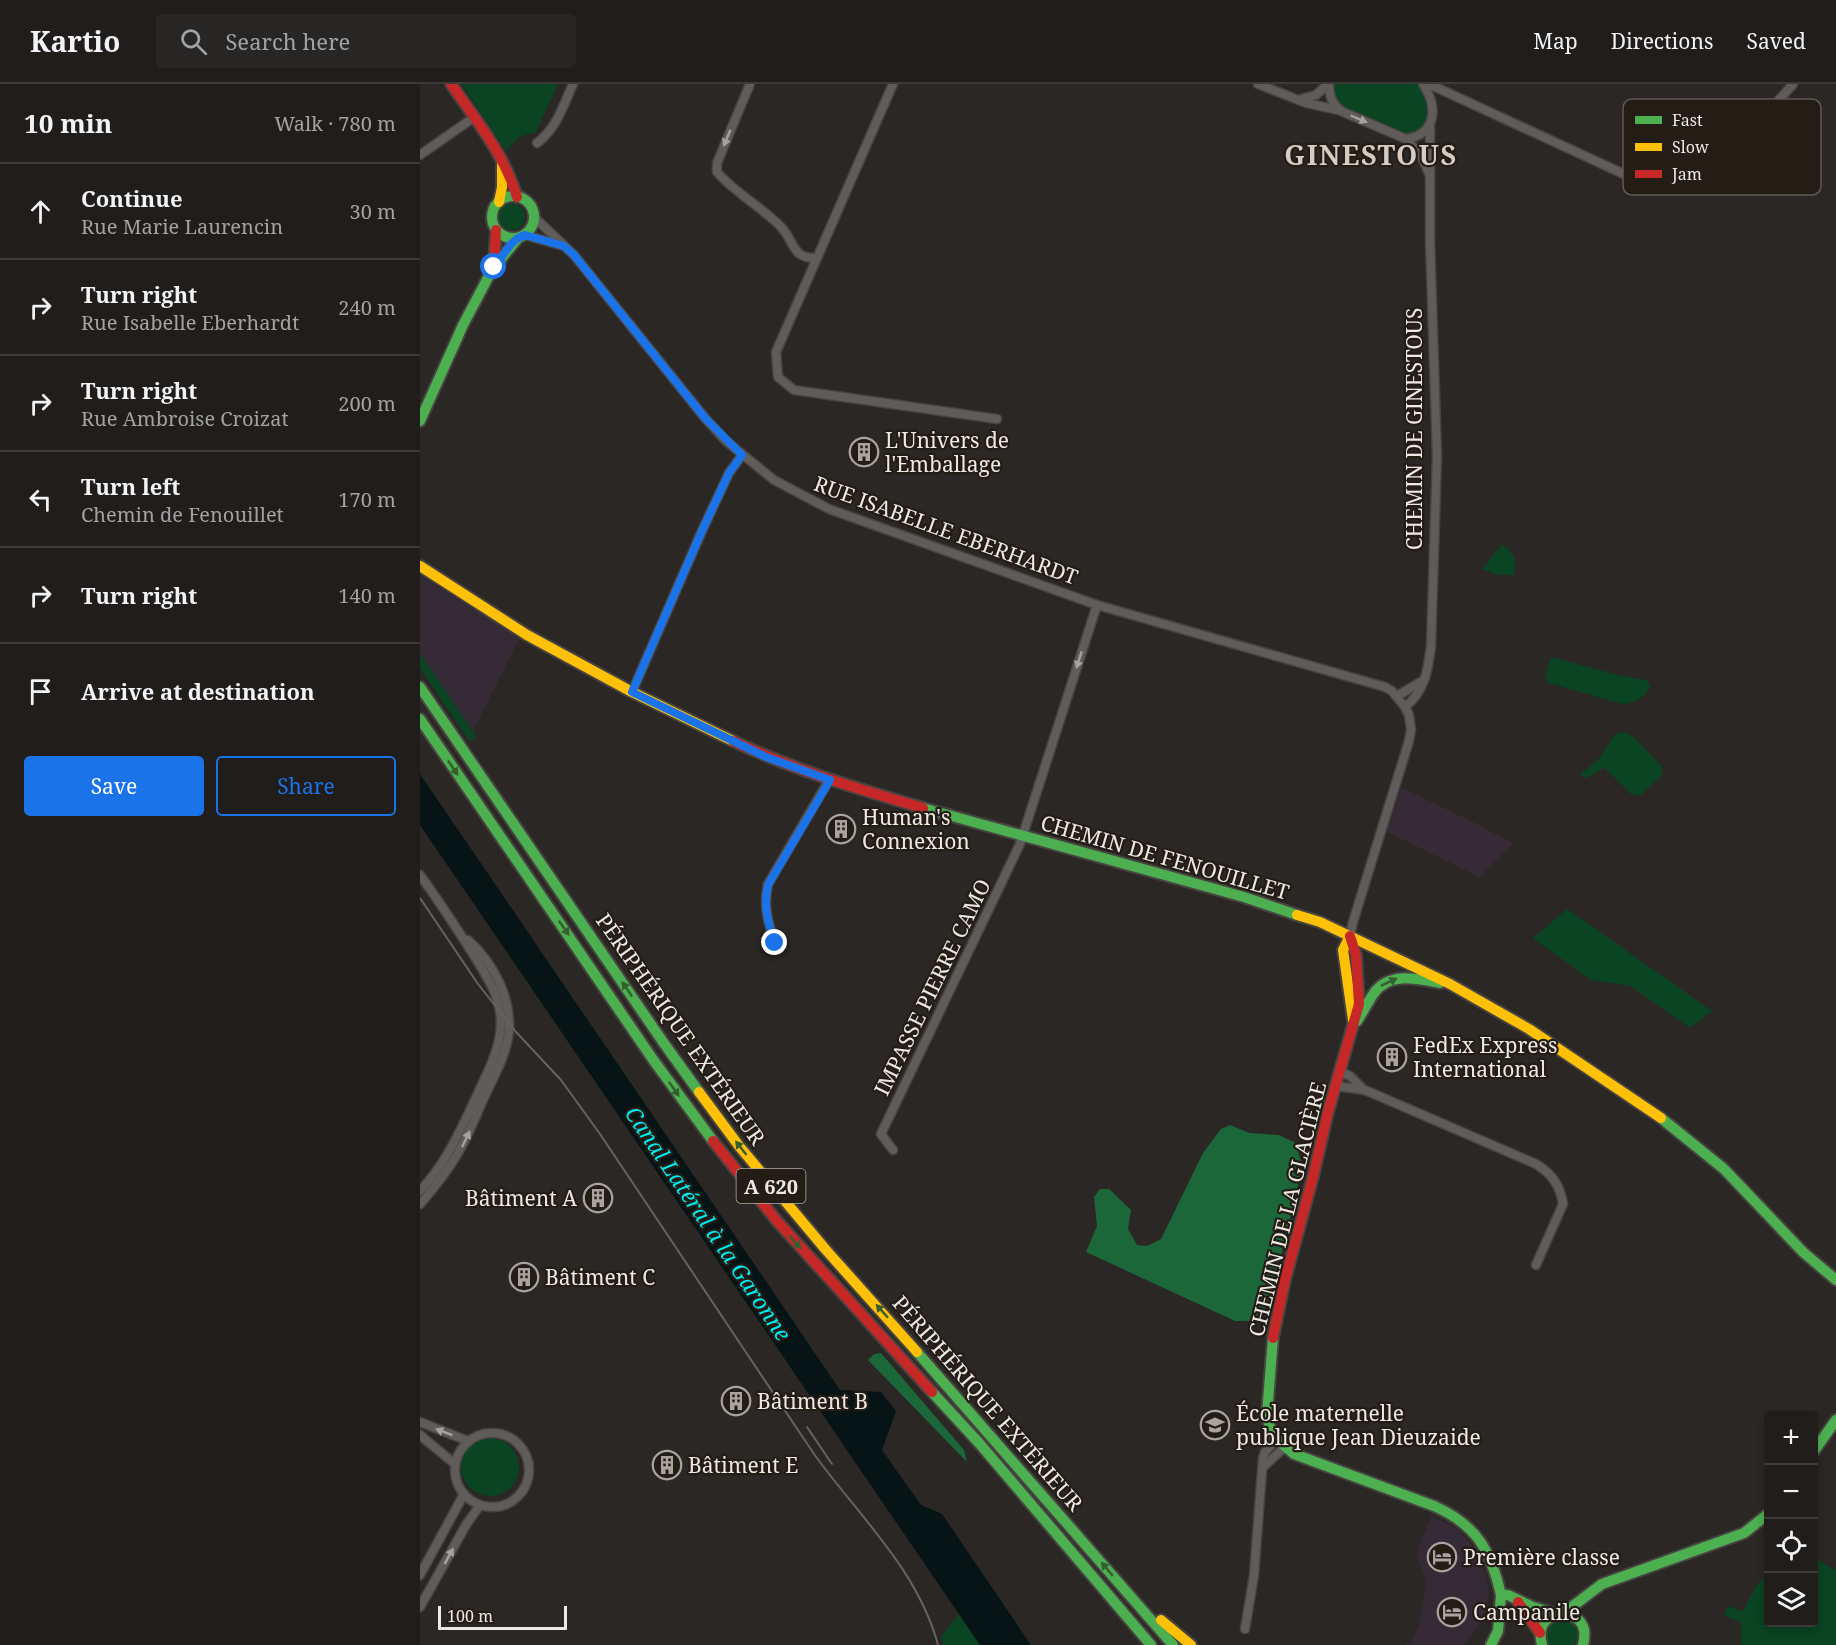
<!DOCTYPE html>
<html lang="en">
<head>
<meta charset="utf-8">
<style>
	:root { --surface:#201d1b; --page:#282624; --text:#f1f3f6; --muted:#a2a2a3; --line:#3d3b3a; --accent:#1a73e8 }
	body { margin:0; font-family:"Noto Serif",serif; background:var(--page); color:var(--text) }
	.controls { position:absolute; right:18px; bottom:18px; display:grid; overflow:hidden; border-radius:6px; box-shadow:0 3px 9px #0003 }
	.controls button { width:54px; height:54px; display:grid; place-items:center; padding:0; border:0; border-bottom:2px solid var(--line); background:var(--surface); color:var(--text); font:30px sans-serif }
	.scale { position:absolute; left:18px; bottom:15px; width:129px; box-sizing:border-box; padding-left:6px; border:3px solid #ede8e3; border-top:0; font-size:16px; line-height:21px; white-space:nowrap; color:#ede8e3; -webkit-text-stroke:4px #241d16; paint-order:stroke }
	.stop { position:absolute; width:18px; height:18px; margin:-14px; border:4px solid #1a73e8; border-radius:50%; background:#fff }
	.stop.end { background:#1a73e8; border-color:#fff; box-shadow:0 2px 6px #0008 }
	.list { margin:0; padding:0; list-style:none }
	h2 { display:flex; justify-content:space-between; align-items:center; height:78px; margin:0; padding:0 24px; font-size:26px }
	h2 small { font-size:20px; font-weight:400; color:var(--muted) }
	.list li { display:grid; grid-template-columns:39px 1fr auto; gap:18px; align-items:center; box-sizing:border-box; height:96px; padding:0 24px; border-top:2px solid var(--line) }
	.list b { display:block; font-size:22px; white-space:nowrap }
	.list p { margin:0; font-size:20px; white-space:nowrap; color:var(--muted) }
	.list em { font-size:20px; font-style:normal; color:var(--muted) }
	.actions { display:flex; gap:12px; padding:18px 24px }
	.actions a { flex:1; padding:14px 0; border:2px solid var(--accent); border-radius:6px; text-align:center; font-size:21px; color:var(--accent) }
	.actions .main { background:var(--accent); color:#fff }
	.icon { flex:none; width:33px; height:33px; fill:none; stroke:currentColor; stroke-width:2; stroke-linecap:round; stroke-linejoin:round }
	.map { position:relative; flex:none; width:1416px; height:1561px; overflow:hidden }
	header { display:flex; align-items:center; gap:36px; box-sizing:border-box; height:84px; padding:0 30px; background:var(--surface); border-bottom:2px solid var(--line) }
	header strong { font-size:28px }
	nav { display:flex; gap:33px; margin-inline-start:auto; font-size:21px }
	.search { width:420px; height:54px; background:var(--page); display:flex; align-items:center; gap:15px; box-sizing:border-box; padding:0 21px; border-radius:6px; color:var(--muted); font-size:22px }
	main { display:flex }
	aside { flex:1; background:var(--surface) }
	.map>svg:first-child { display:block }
	.commercial { fill:#352a35 }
	.green { fill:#0a4422 }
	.forest { fill:#1c673a }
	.water { fill:#071415 }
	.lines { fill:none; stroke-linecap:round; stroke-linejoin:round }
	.street-casing { stroke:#474340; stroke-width:11 }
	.fast-casing { stroke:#474340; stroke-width:14 }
	.slow-casing { stroke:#474340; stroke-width:14 }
	.jam-casing { stroke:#474340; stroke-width:14 }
	.street { stroke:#5f5c5a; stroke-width:8 }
	.fast { stroke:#4caf50; stroke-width:10 }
	.slow { stroke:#ffc107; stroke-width:10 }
	.jam { stroke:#c62828; stroke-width:10 }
	.rail { stroke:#656260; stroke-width:2 }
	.oneway { fill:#a6a29e }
	.oneway2 { fill:#365f30 }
	.route { stroke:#1a73e8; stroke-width:8 }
	.labels { text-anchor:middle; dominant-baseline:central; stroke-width:4.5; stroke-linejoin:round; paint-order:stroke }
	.shield { fill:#241d16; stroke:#b1aba6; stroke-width:1.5 }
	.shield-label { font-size:20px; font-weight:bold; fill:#ede8e3 }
	.street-label { font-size:21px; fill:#ede8e3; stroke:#241d16 }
	.poi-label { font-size:21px; fill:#ede8e3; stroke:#241d16; text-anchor:start }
	.water-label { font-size:22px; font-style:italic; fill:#00ebf1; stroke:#241d16 }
	.district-label { font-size:27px; font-weight:bold; letter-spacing:1.5px; fill:#d6ccc3; stroke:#241d16 }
	.key { fill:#241d16; stroke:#605a54; stroke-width:1.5 }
	.key-label { font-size:16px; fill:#ede8e3 }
</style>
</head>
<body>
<header>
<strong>Kartio</strong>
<div class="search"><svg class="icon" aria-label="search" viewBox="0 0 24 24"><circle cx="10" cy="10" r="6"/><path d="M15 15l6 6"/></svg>Search here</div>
<nav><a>Map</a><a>Directions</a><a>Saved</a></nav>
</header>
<main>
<aside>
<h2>10 min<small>Walk · 780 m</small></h2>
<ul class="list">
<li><svg class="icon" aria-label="ahead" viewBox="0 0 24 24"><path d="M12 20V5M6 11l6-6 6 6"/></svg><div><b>Continue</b><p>Rue Marie Laurencin</p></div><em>30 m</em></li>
<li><svg class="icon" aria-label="right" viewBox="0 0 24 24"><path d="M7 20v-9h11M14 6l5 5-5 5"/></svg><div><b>Turn right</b><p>Rue Isabelle Eberhardt</p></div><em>240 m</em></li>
<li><svg class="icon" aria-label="right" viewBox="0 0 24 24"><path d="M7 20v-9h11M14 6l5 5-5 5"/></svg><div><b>Turn right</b><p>Rue Ambroise Croizat</p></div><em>200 m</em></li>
<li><svg class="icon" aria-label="left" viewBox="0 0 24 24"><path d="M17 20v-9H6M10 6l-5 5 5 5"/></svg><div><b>Turn left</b><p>Chemin de Fenouillet</p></div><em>170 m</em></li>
<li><svg class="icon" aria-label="right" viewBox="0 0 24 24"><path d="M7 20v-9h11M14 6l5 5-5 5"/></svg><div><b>Turn right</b></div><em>140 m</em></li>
<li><svg class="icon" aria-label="arrive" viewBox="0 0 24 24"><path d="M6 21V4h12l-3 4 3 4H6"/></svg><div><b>Arrive at destination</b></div></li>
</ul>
<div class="actions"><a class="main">Save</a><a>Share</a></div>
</aside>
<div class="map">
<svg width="1416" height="1561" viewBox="0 0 1416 1561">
	<rect width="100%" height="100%" fill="#2a2724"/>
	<g class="commercial">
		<polygon points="0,492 100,553 53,647 0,569"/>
		<polygon points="981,703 1053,738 1093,759 1059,793 967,748"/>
		<polygon points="1012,1433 1026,1438 1039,1447 1049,1458 1058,1472 1066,1492 1069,1510 1065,1529 1056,1546 1043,1561 985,1561 993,1555 999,1541 1006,1498 997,1471 1001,1455"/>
	</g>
	<g class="green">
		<polygon points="42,0 138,0 116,48 99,53 86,67"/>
		<path d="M913,0h86c10,18 17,57 -17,50l-58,-24 -9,-11z"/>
		<circle cx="92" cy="133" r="13"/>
		<path d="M1082,460c14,11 14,14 12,31h-17l-15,-6z"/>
		<polygon points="0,569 56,652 50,658 0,584"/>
		<path d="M1131,573l67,18 28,5 4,6c-5,12 -15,17 -28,18l-73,-21 -4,-4z"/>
		<path d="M1204,648l9,4 29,31v8l-21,20h-9l-27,-27c-9,2 -12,9 -21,10l-4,-4 17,-13 18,-27z"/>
		<polygon points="1147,825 1156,831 1292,927 1270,944 1210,902 1171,896 1113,854"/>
		<circle cx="70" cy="1383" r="29"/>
		<polygon points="1394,1474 1416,1486 1416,1561 1321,1561 1321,1538 1304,1532 1307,1522 1323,1527 1337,1501 1348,1489 1348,1538 1394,1538"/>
		<polygon points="539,1530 560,1561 523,1561 521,1552"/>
		<path d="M1142,1536c14,2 19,13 13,25h-26c-6,-12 0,-23 13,-25z"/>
	</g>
	<g class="forest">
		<polygon points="810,1041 829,1049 859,1051 876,1059 881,1078 879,1097 865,1158 846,1223 834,1237 815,1237 666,1168 677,1142 674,1113 680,1105 689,1105 711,1126 708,1145 717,1161 727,1162 741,1155 783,1069 801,1045"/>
		<polygon points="461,1269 544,1366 547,1378 448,1276 454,1270"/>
	</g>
	<polygon class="water" points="0,690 420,1306 461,1308 476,1327 462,1366 501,1421 522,1430 611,1561 560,1561 0,741"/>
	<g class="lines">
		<g class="street-casing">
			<g id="street">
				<path d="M330,0l-33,79v9c18,21 45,35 64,55 14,14 10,32 36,31"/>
				<polyline points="473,0 356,268 358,293 374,306 577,335"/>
				<polyline points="838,0 886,19 918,26"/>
				<path d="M909,0c0,12 3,19 12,27l65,28 15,16 9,21"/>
				<polyline points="1009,0 1208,92 1225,96 1233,94 1302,59 1351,25 1373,0"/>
				<polyline points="881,15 896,11 908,0"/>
				<path d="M986,55c31,-5 32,-32 17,-55"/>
				<path d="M117,59c20,-15 26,-37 36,-59"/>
				<polyline points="0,71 53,34"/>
				<polyline points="114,133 154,171 285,334 306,357 354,396 409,425 677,521 965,603 972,607 985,623 989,631 991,645 989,657 933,838 930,852"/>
				<polyline points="105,151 140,161"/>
				<polyline points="212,608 281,449 309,389 322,371"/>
				<polyline points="977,612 1004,596"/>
				<path d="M985,623c20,-16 23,-37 26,-61l6,-190 -7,-216v-115"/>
				<path d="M0,791c19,26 36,52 53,79 16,26 32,48 27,80 -3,23 -17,47 -26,68 -16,33 -29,63 -54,89"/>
				<path d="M355,859c-7,-20 -12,-37 -7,-59l61,-104"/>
				<polyline points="921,988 930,992 944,1006"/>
				<path d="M916,1002l29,4 171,74c16,10 24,21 27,40l-27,61"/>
				<polyline points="473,1066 461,1050 600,760 677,521"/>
				<path d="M0,1120c32,-36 44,-58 62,-102 9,-20 22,-42 26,-64 6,-36 -14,-75 -40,-98"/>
				<polyline points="0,1338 48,1357"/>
				<circle cx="72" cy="1386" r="37"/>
				<polyline points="0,1351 35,1380"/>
				<polyline points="843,1383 864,1364"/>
				<polyline points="0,1491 44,1410"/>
				<polyline points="0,1523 46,1441 60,1421"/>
				<polyline points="825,1545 834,1491 843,1374 845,1368 856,1356"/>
			</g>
		</g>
		<g class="fast-casing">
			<g id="fast">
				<circle cx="93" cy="133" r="21"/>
				<polyline points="0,337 43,241 72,186 98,154"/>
				<polyline points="0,603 243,958 279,1008"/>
				<polyline points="0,635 234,977 293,1057"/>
				<polyline points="503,724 824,813 877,831"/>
				<path d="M937,937c6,-9 11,-19 17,-28 16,-22 43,-14 66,-10"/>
				<polyline points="1241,1034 1304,1085 1383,1168 1416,1196"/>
				<path d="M853,1254l-6,76c2,20 12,28 27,40l140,52c43,19 57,45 67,89h7l25,12 23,7"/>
				<polyline points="497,1268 753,1561"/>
				<polyline points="512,1308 559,1359 731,1561"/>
				<polyline points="1394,1367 1416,1336"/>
				<polyline points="1140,1529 1149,1525 1182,1500 1324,1449 1348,1430"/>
				<polyline points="1071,1561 1078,1547 1081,1511"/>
				<path d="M1122,1561c-1,-4 -2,-10 -1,-15 4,-21 39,-21 43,0 1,5 0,11 -1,15"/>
			</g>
		</g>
		<g class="slow-casing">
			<g id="slow">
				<polyline points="79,118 82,103 82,81"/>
				<polyline points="0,482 107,551 212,608 313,657"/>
				<polyline points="877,831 900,838 1030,900 1109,945 1241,1034"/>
				<polyline points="930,852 923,866 933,936"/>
				<polyline points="279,1008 319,1062 406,1166 497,1268"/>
				<polyline points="741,1536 771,1561"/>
			</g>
		</g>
		<g class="jam-casing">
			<g id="jam">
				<path d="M31,0c25,36 53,70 66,113"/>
				<polyline points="74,182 76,146"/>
				<path d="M313,657c61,29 126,48 190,67"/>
				<polyline points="293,1057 357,1137 512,1308"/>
				<polyline points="853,1254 865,1196 893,1093 908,1028 939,920 936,871 930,852"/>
				<polyline points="1098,1518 1120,1549"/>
			</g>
		</g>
		<use href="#street" class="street"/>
		<use href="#fast" class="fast"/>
		<use href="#slow" class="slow"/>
		<use href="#jam" class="jam"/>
		<g class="rail">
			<path d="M0,814l58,86 38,48 45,48 39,54 214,320c44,61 104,116 124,191"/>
			<polyline points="387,1343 412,1380"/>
		</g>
	</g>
	<defs><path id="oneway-solid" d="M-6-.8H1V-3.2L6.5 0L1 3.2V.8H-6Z" transform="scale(1.5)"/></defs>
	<g class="oneway">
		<use href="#oneway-solid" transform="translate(939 35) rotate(23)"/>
		<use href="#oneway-solid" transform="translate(307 54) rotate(113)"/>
		<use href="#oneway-solid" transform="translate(659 576) rotate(107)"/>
		<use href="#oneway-solid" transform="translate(46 1055) rotate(-64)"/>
		<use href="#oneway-solid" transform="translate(24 1348) rotate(-159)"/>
		<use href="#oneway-solid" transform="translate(29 1472) rotate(-61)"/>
	</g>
	<g class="oneway2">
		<use href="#oneway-solid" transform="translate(33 684) rotate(56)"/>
		<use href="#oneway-solid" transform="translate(144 844) rotate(55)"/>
		<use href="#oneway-solid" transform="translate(969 898) rotate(-25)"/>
		<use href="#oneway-solid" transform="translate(207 905) rotate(-124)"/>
		<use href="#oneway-solid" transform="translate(254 1005) rotate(55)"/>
		<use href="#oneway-solid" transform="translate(321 1064) rotate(-128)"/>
		<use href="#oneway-solid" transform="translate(375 1158) rotate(48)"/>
		<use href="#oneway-solid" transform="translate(462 1227) rotate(-132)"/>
		<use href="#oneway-solid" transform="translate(687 1485) rotate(-130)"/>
	</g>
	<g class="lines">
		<path class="route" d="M74,183l17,-23 7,-6 7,-3 39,11 10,9 131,163 37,37 -13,18 -28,60 -69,159 134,65 64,23 -62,105c-5,21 0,38 7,58"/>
	</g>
	<defs>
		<g id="building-ring" transform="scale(1.5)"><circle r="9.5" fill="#241d16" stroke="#a9a4a0" stroke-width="1.5"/><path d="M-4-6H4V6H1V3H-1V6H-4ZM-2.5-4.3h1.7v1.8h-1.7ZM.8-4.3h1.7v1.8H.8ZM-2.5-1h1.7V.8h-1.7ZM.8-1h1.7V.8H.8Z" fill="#a9a4a0"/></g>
		<g id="school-ring" transform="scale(1.5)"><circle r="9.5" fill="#241d16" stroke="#a9a4a0" stroke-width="1.5"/><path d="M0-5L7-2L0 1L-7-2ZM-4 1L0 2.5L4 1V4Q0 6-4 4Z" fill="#a9a4a0"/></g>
		<g id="hotel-ring" transform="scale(1.5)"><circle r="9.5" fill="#241d16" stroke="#a9a4a0" stroke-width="1.5"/><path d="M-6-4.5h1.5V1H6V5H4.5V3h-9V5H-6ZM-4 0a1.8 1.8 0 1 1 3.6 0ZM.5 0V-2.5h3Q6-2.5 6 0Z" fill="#a9a4a0"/></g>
	</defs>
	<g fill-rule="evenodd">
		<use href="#building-ring" x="444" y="368"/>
		<use href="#building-ring" x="421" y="745"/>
		<use href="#building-ring" x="972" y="973"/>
		<use href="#building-ring" x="178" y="1114"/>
		<use href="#building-ring" x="104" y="1193"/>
		<use href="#building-ring" x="316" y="1317"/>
		<use href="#school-ring" x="795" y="1341"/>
		<use href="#building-ring" x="247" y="1381"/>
		<use href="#hotel-ring" x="1022" y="1473"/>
		<use href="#hotel-ring" x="1032" y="1528"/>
	</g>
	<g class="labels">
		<rect class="shield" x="316.5" y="1085" width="69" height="34" rx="4.5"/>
		<g class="shield-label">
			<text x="351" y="1102">A 620</text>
		</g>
		<g class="street-label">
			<text transform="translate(994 345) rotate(-90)">CHEMIN DE GINESTOUS</text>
			<text transform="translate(526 446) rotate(20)">RUE ISABELLE EBERHARDT</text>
			<text transform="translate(745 773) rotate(16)">CHEMIN DE FENOUILLET</text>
			<text transform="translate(512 903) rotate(-64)">IMPASSE PIERRE CAMO</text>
			<text transform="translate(261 945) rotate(55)">PÉRIPHÉRIQUE EXTÉRIEUR</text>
			<text transform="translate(867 1125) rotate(-76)">CHEMIN DE LA GLACIÈRE</text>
			<text transform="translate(568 1319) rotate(49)">PÉRIPHÉRIQUE EXTÉRIEUR</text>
		</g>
		<g class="poi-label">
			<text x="465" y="356">L'Univers de<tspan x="465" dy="24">l'Emballage</tspan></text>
			<text x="442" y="733">Human's<tspan x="442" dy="24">Connexion</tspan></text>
			<text x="993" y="961">FedEx Express<tspan x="993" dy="24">International</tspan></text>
			<text x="157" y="1114" text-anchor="end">Bâtiment A</text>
			<text x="125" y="1193">Bâtiment C</text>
			<text x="337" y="1317">Bâtiment B</text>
			<text x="816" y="1329">École maternelle<tspan x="816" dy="24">publique Jean Dieuzaide</tspan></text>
			<text x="268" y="1381">Bâtiment E</text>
			<text x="1043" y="1473">Première classe</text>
			<text x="1053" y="1528">Campanile</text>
		</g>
		<g class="water-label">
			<text transform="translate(289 1139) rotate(56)">Canal Latéral à la Garonne</text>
		</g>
		<g class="district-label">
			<text x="951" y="70">GINESTOUS</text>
		</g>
	</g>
	<rect x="1203" y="15" width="198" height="96" rx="9" class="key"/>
	<rect x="1215" y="32" width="27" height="8" fill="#4caf50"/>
	<rect x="1215" y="59" width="27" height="8" fill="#ffc107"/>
	<rect x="1215" y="86" width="27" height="8" fill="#c62828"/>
	<g class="key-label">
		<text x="1252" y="42">Fast</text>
		<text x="1252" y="69">Slow</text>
		<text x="1252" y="96">Jam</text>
	</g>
</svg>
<div class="controls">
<button>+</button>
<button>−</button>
<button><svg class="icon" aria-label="locate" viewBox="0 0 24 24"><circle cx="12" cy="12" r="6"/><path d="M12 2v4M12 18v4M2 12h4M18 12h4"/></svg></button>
<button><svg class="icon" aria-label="layers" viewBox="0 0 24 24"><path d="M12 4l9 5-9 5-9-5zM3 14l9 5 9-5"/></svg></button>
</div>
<div class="scale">100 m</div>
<div class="stop" style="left:74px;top:183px"></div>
<div class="stop end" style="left:355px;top:859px"></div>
</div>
</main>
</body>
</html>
